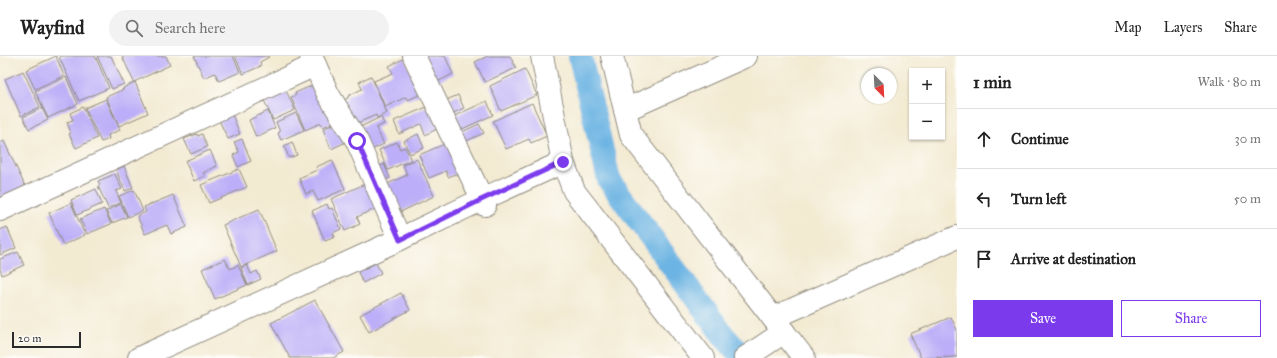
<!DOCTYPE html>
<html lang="en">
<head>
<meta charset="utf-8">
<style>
	:root { --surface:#fff; --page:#f2f2f2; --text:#222; --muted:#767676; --line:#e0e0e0; --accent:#7c3aed }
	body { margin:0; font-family:"IM FELL Great Primer",serif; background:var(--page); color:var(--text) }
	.controls { position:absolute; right:12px; top:12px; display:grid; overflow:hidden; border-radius:0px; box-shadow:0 1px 3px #0004 }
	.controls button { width:36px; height:36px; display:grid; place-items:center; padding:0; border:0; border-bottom:1px solid var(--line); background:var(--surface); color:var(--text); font:20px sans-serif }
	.compass { position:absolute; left:861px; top:12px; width:36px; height:36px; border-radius:50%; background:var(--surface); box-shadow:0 1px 3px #0004; rotate:156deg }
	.scale { position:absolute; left:12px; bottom:10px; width:69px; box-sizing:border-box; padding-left:4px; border:2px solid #2b2b2b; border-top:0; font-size:11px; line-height:14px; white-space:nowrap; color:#2b2b2b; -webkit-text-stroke:3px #fdfcf7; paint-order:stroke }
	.stop { position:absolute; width:12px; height:12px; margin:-9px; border:3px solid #7c3aed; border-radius:50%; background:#fff }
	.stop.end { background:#7c3aed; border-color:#fff; box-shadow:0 1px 4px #0008 }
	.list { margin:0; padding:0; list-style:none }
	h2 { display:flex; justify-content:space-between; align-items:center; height:52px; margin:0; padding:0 16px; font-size:17px }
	h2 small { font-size:13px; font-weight:400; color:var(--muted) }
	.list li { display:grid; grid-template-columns:26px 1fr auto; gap:12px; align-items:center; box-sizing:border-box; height:60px; padding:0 16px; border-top:1px solid var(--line) }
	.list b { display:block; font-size:15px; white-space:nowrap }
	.list em { font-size:13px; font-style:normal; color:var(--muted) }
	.actions { display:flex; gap:8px; padding:12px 16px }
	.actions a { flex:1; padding:9px 0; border:1px solid var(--accent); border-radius:0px; text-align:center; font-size:14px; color:var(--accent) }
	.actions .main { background:var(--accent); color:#fff }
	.icon { flex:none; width:22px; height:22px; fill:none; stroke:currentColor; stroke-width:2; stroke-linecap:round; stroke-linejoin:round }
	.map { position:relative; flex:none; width:957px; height:302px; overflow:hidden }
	header { display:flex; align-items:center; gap:24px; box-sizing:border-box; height:56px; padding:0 20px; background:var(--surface); border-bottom:1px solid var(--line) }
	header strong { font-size:19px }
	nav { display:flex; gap:22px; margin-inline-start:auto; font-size:14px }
	.search { width:280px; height:36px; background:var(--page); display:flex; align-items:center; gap:10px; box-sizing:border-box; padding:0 14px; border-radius:22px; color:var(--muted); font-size:15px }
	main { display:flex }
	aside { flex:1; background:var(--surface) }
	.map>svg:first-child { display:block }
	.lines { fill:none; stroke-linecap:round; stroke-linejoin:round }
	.canal { stroke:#6cb4e3; stroke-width:24 }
	.building { fill:#bcaef8 }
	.minor-casing { stroke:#8f8a7e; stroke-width:24 }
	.minor { stroke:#fff; stroke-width:22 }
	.route { stroke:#7c3aed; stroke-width:5 }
</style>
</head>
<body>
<header>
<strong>Wayfind</strong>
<div class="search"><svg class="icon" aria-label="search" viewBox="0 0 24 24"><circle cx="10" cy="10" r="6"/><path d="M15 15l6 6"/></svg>Search here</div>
<nav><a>Map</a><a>Layers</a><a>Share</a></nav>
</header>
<main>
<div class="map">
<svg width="957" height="302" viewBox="0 0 957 302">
	<rect width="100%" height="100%" fill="#fdfcf7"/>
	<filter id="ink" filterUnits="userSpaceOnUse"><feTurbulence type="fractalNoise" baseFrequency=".025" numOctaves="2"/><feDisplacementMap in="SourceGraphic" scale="8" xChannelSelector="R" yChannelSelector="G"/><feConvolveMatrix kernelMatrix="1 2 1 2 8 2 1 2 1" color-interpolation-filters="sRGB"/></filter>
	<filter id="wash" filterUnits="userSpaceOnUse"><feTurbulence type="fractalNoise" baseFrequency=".012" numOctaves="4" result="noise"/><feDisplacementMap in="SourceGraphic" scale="16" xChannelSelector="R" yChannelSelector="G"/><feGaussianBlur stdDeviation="0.9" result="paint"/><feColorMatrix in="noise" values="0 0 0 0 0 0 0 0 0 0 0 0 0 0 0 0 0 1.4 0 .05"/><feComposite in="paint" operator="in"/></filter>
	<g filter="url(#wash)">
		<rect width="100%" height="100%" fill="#f3ead2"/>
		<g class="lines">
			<polyline class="canal" points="580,0 609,124 723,279 743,302"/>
		</g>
		<g id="blocks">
			<g class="building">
				<polygon points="56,0 64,20 35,33 26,14"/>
				<polygon points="63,0 95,0 109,32 79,45 59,1"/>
				<polygon points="97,0 111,0 124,28 112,33"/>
				<polygon points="122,0 166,0 170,9 134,26"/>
				<polygon points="194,0 233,0 240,16 219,25 215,17 204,22"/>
				<polygon points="235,0 268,0 269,1 260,6 261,10 243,18"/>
				<polygon points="422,0 445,0 453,18 435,27"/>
				<polygon points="488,0 510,0 516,12 485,26 475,6"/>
				<polygon points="405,2 421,38 408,44 406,41 385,51 374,25 393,17 389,10"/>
				<polygon points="525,13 537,39 501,55 490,30"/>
				<polygon points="23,15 40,51 21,60 5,23"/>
				<polygon points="371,20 387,57 377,62 376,59 353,69 342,45 348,42 348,40 362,33 359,26"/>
				<polygon points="66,21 78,48 48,62 35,35"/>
				<polygon points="135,26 148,57 119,70 106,41 124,33 123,32"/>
				<polygon points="318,27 335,66 323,71 321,67 305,74 291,41 296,39 295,37"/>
				<polygon points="284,30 295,54 273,64 262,40"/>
				<polygon points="458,39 464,52 449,59 442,46"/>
				<polygon points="106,43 120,74 108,79 109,83 101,86 85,52"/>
				<polygon points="487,45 493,59 458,75 452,61"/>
				<polygon points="532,47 547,80 531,87 529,83 506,93 493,65"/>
				<polygon points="429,50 439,72 425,79 421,68 399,78 394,65"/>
				<polygon points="83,51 97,82 76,92 69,78 71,77 67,66 73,64 70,57"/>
				<polygon points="42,52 48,64 29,73 23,61"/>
				<polygon points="268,55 275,72 256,81 249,64"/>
				<polygon points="231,56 240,78 228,83 218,62"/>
				<polygon points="296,57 304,74 281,84 278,77 280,76 276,66"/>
				<polygon points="381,61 384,68 376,72 384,88 371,94 356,73"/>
				<polygon points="337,66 346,86 331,93 323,73"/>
				<polygon points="479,68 484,77 464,86 460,77"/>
				<polygon points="197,78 198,80 202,78 207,91 191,98 184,83"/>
				<polygon points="418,78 424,92 410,98 404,85"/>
				<polygon points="242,83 251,105 238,111 233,99 239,96 234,86"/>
				<polygon points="4,85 25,130 0,142 0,87"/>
				<polygon points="292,86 297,99 289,102 284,90"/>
				<polygon points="397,86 400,93 405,91 411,104 388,114 379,94"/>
				<polygon points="449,86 463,115 448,121 446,115 429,122 419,99"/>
				<polygon points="210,94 217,110 203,117 205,120 194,125 185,105"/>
				<polygon points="417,103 434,140 396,158 383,130 407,119 403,109"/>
				<polygon points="332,104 345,133 318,145 313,135 306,138 299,122 317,114 316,111"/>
				<polygon points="384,108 390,122 380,126 373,113"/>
				<polygon points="124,110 133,132 125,135 116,114"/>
				<polygon points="239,113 247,131 209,147 201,129"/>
				<polygon points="115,118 122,133 116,135 121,147 108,152 98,130 100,129 98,125"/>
				<polygon points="367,127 378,152 357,161 360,168 345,175 331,143"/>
				<polygon points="96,133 102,148 77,159 71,144"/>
				<polygon points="134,134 143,155 128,161 119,140"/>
				<polygon points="173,139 187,171 171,178 167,169 145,178 137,160 146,156 144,151"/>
				<polygon points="71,147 85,179 63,189 49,157"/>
				<polygon points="121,148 127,161 112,167 106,155"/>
				<polygon points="327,148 329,153 332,152 341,173 333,177 335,181 325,185 312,155"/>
				<polygon points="104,153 111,168 87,178 80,163"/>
				<polygon points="259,153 277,195 241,211 223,169"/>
				<polygon points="7,171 16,192 0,199 0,174"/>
				<polygon points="18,196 24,209 2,219 0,213 0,203"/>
				<polygon points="225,203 230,213 238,209 247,229 215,243 202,213"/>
				<polygon points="376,207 381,217 363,227 358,216"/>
				<polygon points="247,209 251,218 257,215 261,223 248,229 241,212"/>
				<polygon points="401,237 410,254 369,276 360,259"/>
				<polygon points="315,244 344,296 333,302 290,302 271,267"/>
				<polygon points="951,261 957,274 957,301 921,302 910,278"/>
			</g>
		</g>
	</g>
	<g filter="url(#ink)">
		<use href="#blocks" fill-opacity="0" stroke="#8f8a7e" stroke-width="1"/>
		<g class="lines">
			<g class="minor-casing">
				<g id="minor">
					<polyline points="311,0 328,38 357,85 400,183"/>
					<polyline points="414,0 485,149"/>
					<polyline points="542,0 563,106 574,135 703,302"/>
					<polyline points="612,0 631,79 804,302"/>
					<polyline points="625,54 746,0"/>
					<polyline points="0,154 315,9"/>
					<polyline points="773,262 957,181"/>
					<polyline points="139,302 400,183 483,143 563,106"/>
					<polyline points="745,302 784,276"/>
				</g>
			</g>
			<use href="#minor" class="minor"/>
		</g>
	</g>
	<g class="lines" filter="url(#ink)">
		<polyline class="route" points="357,85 400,184 483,143 563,106"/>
	</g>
</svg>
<div class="controls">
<button>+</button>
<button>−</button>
</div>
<svg class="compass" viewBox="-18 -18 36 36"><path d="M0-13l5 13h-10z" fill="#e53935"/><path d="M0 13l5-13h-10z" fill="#767676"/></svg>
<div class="scale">20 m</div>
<div class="stop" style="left:357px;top:85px"></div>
<div class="stop end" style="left:563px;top:106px"></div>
</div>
<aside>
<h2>1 min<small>Walk · 80 m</small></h2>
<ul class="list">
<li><svg class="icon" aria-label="ahead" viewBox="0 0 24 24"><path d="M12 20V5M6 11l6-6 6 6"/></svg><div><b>Continue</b></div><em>30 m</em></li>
<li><svg class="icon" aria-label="left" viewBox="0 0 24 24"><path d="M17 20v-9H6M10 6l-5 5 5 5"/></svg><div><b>Turn left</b></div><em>50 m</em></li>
<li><svg class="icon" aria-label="arrive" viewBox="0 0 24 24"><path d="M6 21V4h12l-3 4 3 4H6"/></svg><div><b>Arrive at destination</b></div></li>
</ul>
<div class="actions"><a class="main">Save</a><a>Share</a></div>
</aside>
</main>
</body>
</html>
